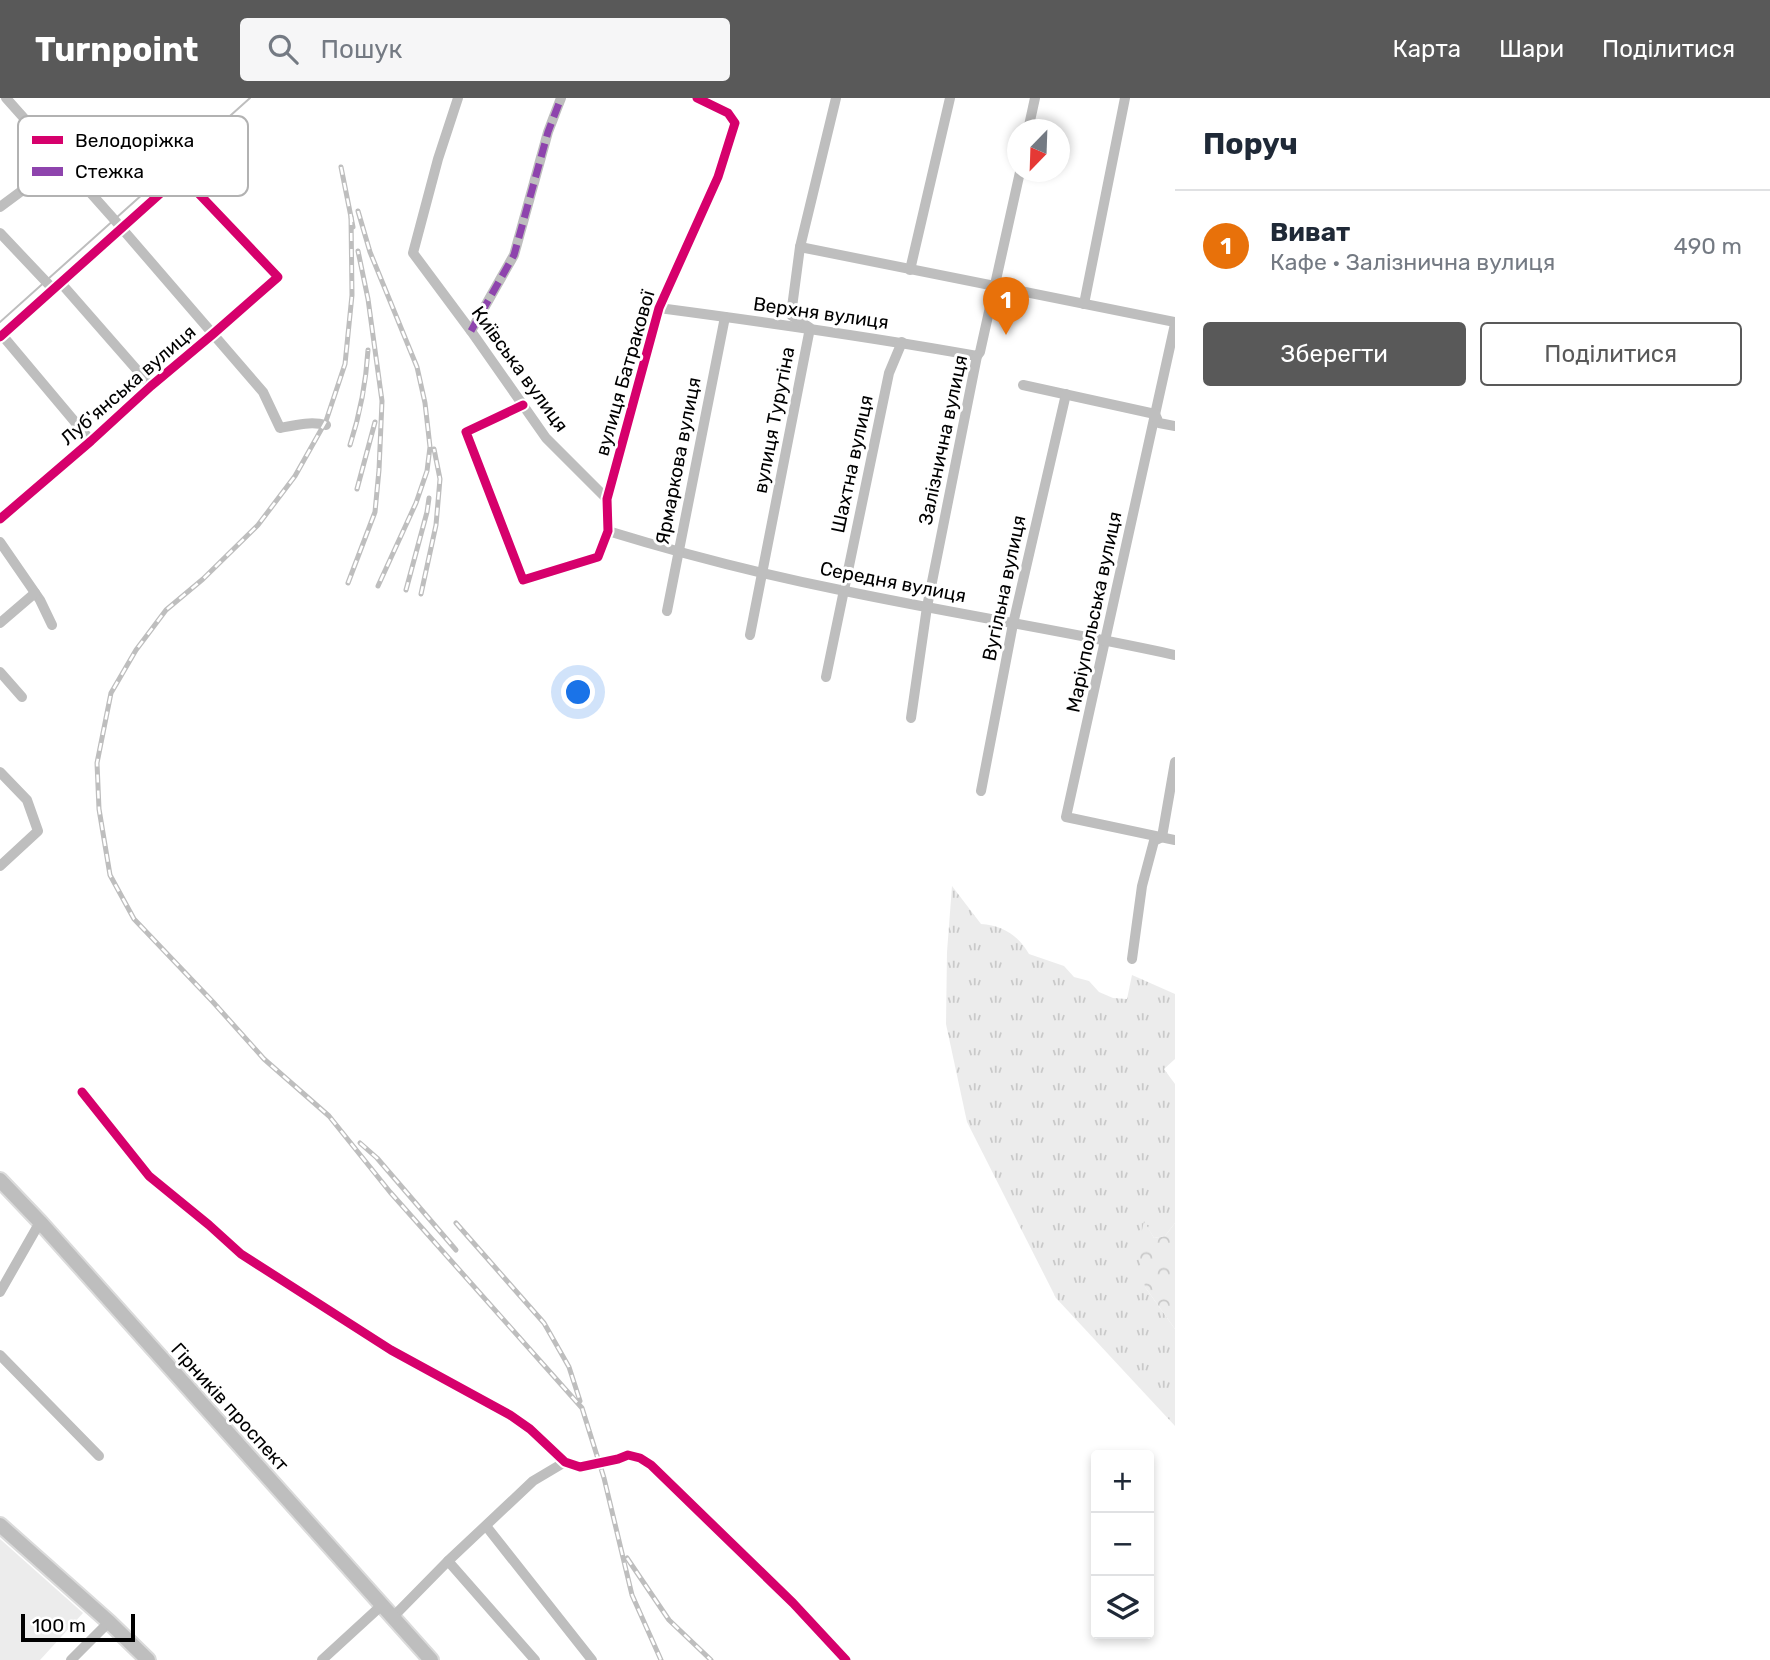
<!DOCTYPE html>
<html lang="uk">
<head>
<meta charset="utf-8">
<style>
	:root { --surface:#fff; --page:#f6f6f7; --text:#1f2937; --muted:#747a83; --line:#e0e1e3; --accent:#595959 }
	body { margin:0; font-family:Rubik,sans-serif; background:var(--page); color:var(--text) }
	.controls { position:absolute; right:21px; bottom:21px; display:grid; overflow:hidden; border-radius:7px; box-shadow:0 4px 10px #0003 }
	.controls button { width:63px; height:63px; display:grid; place-items:center; padding:0; border:0; border-bottom:2px solid var(--line); background:var(--surface); color:var(--text); font:35px sans-serif }
	.compass { position:absolute; left:1007px; top:21px; width:63px; height:63px; border-radius:50%; background:var(--surface); box-shadow:0 4px 10px #0003; rotate:203deg }
	.scale { position:absolute; left:21px; bottom:18px; width:114px; box-sizing:border-box; padding-left:7px; border:4px solid #000; border-top:0; font-size:19px; line-height:24px; white-space:nowrap; color:#000; -webkit-text-stroke:5px #fff; paint-order:stroke }
	.you { position:absolute; left:579px; top:595px; width:24px; height:24px; margin:-18px; border:5px solid #fff; border-radius:50%; background:#1a73e8; box-shadow:0 0 0 10px #1a73e833 }
	.badge { display:grid; place-items:center; width:46px; height:46px; border-radius:50%; background:var(--accent); color:#fff; font-size:23px; font-weight:700 }
	.pin { position:absolute; translate:-50% -58px; filter:drop-shadow(0 2px 4px #0008) }
	.pin::after { content:''; position:absolute; top:37px; width:24px; height:21px; background:inherit; clip-path:polygon(0 0,100% 0,50% 100%) }
	.list { margin:0; padding:0; list-style:none }
	h2 { display:flex; justify-content:space-between; align-items:center; height:91px; margin:0; padding:0 28px; font-size:30px }
	h2 small { font-size:23px; font-weight:400; color:var(--muted) }
	.list li { display:grid; grid-template-columns:46px 1fr auto; gap:21px; align-items:center; box-sizing:border-box; height:112px; padding:0 28px; border-top:2px solid var(--line) }
	.list b { display:block; font-size:26px; white-space:nowrap }
	.list p { margin:0; font-size:23px; white-space:nowrap; color:var(--muted) }
	.list em { font-size:23px; font-style:normal; color:var(--muted) }
	.actions { display:flex; gap:14px; padding:21px 28px }
	.actions a { flex:1; padding:16px 0; border:2px solid var(--accent); border-radius:7px; text-align:center; font-size:24px; color:var(--accent) }
	.actions .main { background:var(--accent); color:#fff }
	.icon { flex:none; width:38px; height:38px; fill:none; stroke:currentColor; stroke-width:2; stroke-linecap:round; stroke-linejoin:round }
	.map { position:relative; flex:none; width:1175px; height:1562px; overflow:hidden }
	header { display:flex; align-items:center; gap:42px; box-sizing:border-box; height:98px; padding:0 35px; background:var(--accent); color:#fff }
	header strong { font-size:33px }
	nav { display:flex; gap:38px; margin-inline-start:auto; font-size:24px }
	.search { width:490px; height:63px; background:var(--page); display:flex; align-items:center; gap:18px; box-sizing:border-box; padding:0 24px; border-radius:7px; color:var(--muted); font-size:26px }
	main { display:flex }
	aside { flex:1; background:var(--surface) }
	.map>svg:first-child { display:block }
	.grass { fill:url(#grass-tufts) }
	.forest { fill:url(#forest-crowns) }
	.pitch { fill:#ececec }
	.lines { fill:none; stroke-linecap:round; stroke-linejoin:round }
	.major-casing { stroke:#dbdbdb; stroke-width:18 }
	.minor { stroke:#bebebe; stroke-width:10 }
	.major { stroke:#bebebe; stroke-width:14 }
	.tram { stroke:#bebebe; stroke-width:2 }
	.rail-casing { stroke:#bebebe; stroke-width:5 }
	.rail { stroke:#fff; stroke-width:2.5; stroke-dasharray:8; stroke-linecap:butt }
	.quiet { stroke:#8e44ad; stroke-width:7; stroke-dasharray:14 7; stroke-linecap:butt }
	.cycleway-casing { stroke:#fff; stroke-width:13 }
	.cycleway { stroke:#d6006c; stroke-width:9 }
	.labels { text-anchor:middle; dominant-baseline:central; stroke-width:6; stroke-linejoin:round; paint-order:stroke }
	.street-label { font-size:19px; fill:#000; stroke:#fff }
	.key { fill:#fff; stroke:#b2b2b2; stroke-width:2 }
	.key-label { font-size:19px; fill:#000 }
</style>
</head>
<body>
<header>
<strong>Turnpoint</strong>
<div class="search"><svg class="icon" aria-label="search" viewBox="0 0 24 24"><circle cx="10" cy="10" r="6"/><path d="M15 15l6 6"/></svg>Пошук</div>
<nav><a>Карта</a><a>Шари</a><a>Поділитися</a></nav>
</header>
<main>
<div class="map">
<svg width="1175" height="1562" viewBox="0 0 1175 1562">
	<defs>
		<pattern id="grass-tufts" width="24" height="20" patternUnits="userSpaceOnUse" patternTransform="scale(1.75)"><rect width="24" height="20" fill="#ececec"/><path d="M3 7l-1-3M5 7V3M7 7l1-3M15 17l-1-3M17 17v-4M19 17l1-3" fill="none" stroke="#c9c9c9"/></pattern>
		<pattern id="forest-crowns" width="20" height="18" patternUnits="userSpaceOnUse" patternTransform="scale(1.75)"><rect width="20" height="18" fill="#ececec"/><path d="M2 6a3 3 0 1 1 6 0M12 15a3 3 0 1 1 6 0" fill="none" stroke="#c9c9c9"/></pattern>
	</defs>
	<rect width="100%" height="100%" fill="#fff"/>
	<path class="grass" d="M952,788l29,38c21,1 38,12 48,30l35,12 10,11 15,4 10,11 14,6 14,1 5,-24 43,19v65l-11,10 11,15v139l-10,13 -11,2 -10,-16 1,65 30,42v97l-119,-128 -89,-176 -21,-98 1,-72z"/>
	<polygon class="forest" points="1144,1123 1154,1140 1165,1138 1175,1125 1175,1231 1145,1189 1138,1150"/>
	<polygon class="pitch" points="0,1441 83,1515 40,1562 0,1562"/>
	<g class="lines">
		<g class="major-casing">
			<g id="major">
				<polyline points="0,1082 40,1124 431,1562"/>
				<polyline points="0,1427 109,1524 148,1562"/>
			</g>
		</g>
		<g class="minor">
			<path d="M6,0l106,119 151,175 17,36c15,-3 31,-7 46,-3"/>
			<polyline points="458,0 438,61 413,155 471,233 546,340 607,401"/>
			<polyline points="1028,32 1035,0"/>
			<polyline points="0,109 62,63"/>
			<polyline points="0,135 53,191"/>
			<polyline points="800,149 1175,224"/>
			<polyline points="910,172 950,0"/>
			<polyline points="60,184 151,288"/>
			<polyline points="1084,206 1125,0"/>
			<path d="M659,210c106,14 212,29 318,48"/>
			<polyline points="1175,226 1066,719 1175,742"/>
			<polyline points="471,233 514,157 548,34 561,0"/>
			<polyline points="2,237 91,343"/>
			<polyline points="0,239 181,77 278,179 213,236 151,288 91,343 0,421"/>
			<polyline points="1023,287 1155,316 1159,325 1175,328"/>
			<polyline points="523,307 466,334 523,482 598,459 608,433 607,401 659,210 718,79 735,25 728,15 697,0"/>
			<path d="M608,433c78,24 157,44 237,60 110,23 221,40 330,64"/>
			<polyline points="0,444 40,502 52,527"/>
			<polyline points="667,513 725,219"/>
			<polyline points="0,525 35,495"/>
			<polyline points="750,537 810,230 791,217 800,149 836,0"/>
			<polyline points="0,574 22,599"/>
			<polyline points="826,579 889,275 902,244"/>
			<polyline points="911,620 927,509 977,258 980,254 1020,74"/>
			<polyline points="0,674 27,702 38,733 0,768"/>
			<polyline points="981,693 1013,526 1066,296"/>
			<polyline points="1132,861 1142,788 1154,743 1162,739 1175,664"/>
			<polyline points="82,994 149,1078 209,1127 241,1156 391,1252 510,1317 530,1331 565,1364 580,1369 618,1361 628,1357 640,1360 651,1367 793,1505 846,1562"/>
			<polyline points="0,1194 40,1124"/>
			<polyline points="0,1257 99,1358"/>
			<polyline points="486,1428 592,1562"/>
			<polyline points="448,1463 535,1562"/>
			<polyline points="392,1520 448,1463 533,1383 565,1364"/>
			<polyline points="71,1562 109,1524"/>
			<polyline points="322,1562 382,1507"/>
		</g>
		<use href="#major" class="major"/>
		<polyline class="tram" points="0,224 250,0"/>
		<g class="rail-casing">
			<g id="rail">
				<polyline points="341,69 353,129"/>
				<polyline points="358,113 370,154 417,269 425,305 430,349 427,373 416,405 378,488"/>
				<polyline points="351,119 352,197 345,266 326,323 295,378 258,427 203,481 166,512 136,552 111,595 97,665 99,711 110,777 134,821 213,904 264,961 329,1018 390,1094 582,1310 604,1380 632,1497 661,1562"/>
				<path d="M350,347c10,-31 16,-62 18,-95"/>
				<polyline points="357,391 375,324"/>
				<polyline points="348,485 375,414 379,372 382,303 368,201 358,153"/>
				<polyline points="406,492 427,414 429,400"/>
				<polyline points="421,496 436,427 440,381 434,351"/>
				<polyline points="360,1045 377,1060 456,1152"/>
				<polyline points="456,1125 544,1225 569,1269 580,1303"/>
				<polyline points="627,1460 669,1522 711,1562"/>
			</g>
		</g>
		<use href="#rail" class="rail"/>
		<polyline class="quiet" points="471,233 514,157 548,34 561,0"/>
		<g class="cycleway-casing">
			<g id="cycleway">
				<polyline points="0,239 181,77 278,179 213,236 151,288 91,343 0,421"/>
				<polyline points="523,307 466,334 523,482 598,459 608,433 607,401 659,210 718,79 735,25 728,15 697,0"/>
				<polyline points="82,994 149,1078 209,1127 241,1156 391,1252 510,1317 530,1331 565,1364 580,1369 618,1361 628,1357 640,1360 651,1367 793,1505 846,1562"/>
			</g>
		</g>
		<use href="#cycleway" class="cycleway"/>
	</g>
	<g class="labels">
		<g class="street-label">
			<text transform="translate(821 215) rotate(8)">Верхня вулиця</text>
			<text transform="translate(520 271) rotate(54)">Київська вулиця</text>
			<text transform="translate(625 275) rotate(-74)">вулиця Батракової</text>
			<text transform="translate(128 287) rotate(-41)">Луб'янська вулиця</text>
			<text transform="translate(774 322) rotate(-79)">вулиця Турутіна</text>
			<text transform="translate(943 342) rotate(-78)">Залізнична вулиця</text>
			<text transform="translate(678 363) rotate(-79)">Ярмаркова вулиця</text>
			<text transform="translate(852 366) rotate(-78)">Шахтна вулиця</text>
			<text transform="translate(893 484) rotate(11)">Середня вулиця</text>
			<text transform="translate(1004 490) rotate(-78)">Вугільна вулиця</text>
			<text transform="translate(1094 514) rotate(-78)">Маріупольська вулиця</text>
			<text transform="translate(230 1309) rotate(48)">Гірників проспект</text>
		</g>
	</g>
	<rect x="18" y="18" width="230" height="80" rx="10" class="key"/>
	<rect x="32" y="38" width="31" height="8" fill="#d6006c"/>
	<rect x="32" y="69" width="31" height="9" fill="#8e44ad"/>
	<g class="key-label">
		<text x="75" y="49">Велодоріжка</text>
		<text x="75" y="80">Стежка</text>
	</g>
</svg>
<div class="controls">
<button>+</button>
<button>−</button>
<button><svg class="icon" aria-label="layers" viewBox="0 0 24 24"><path d="M12 4l9 5-9 5-9-5zM3 14l9 5 9-5"/></svg></button>
</div>
<svg class="compass" viewBox="-18 -18 36 36"><path d="M0-13l5 13h-10z" fill="#e53935"/><path d="M0 13l5-13h-10z" fill="#747a83"/></svg>
<div class="scale">100 m</div>
<div class="you"></div>
<div class="pin badge" style="left:1006px;top:237px;background:#e8710a">1</div>
</div>
<aside>
<h2>Поруч<small></small></h2>
<ul class="list">
<li><span class="badge" style="background:#e8710a">1</span><div><b>Виват</b><p>Кафе · Залізнична вулиця</p></div><em>490 m</em></li>
</ul>
<div class="actions"><a class="main">Зберегти</a><a>Поділитися</a></div>
</aside>
</main>
</body>
</html>
